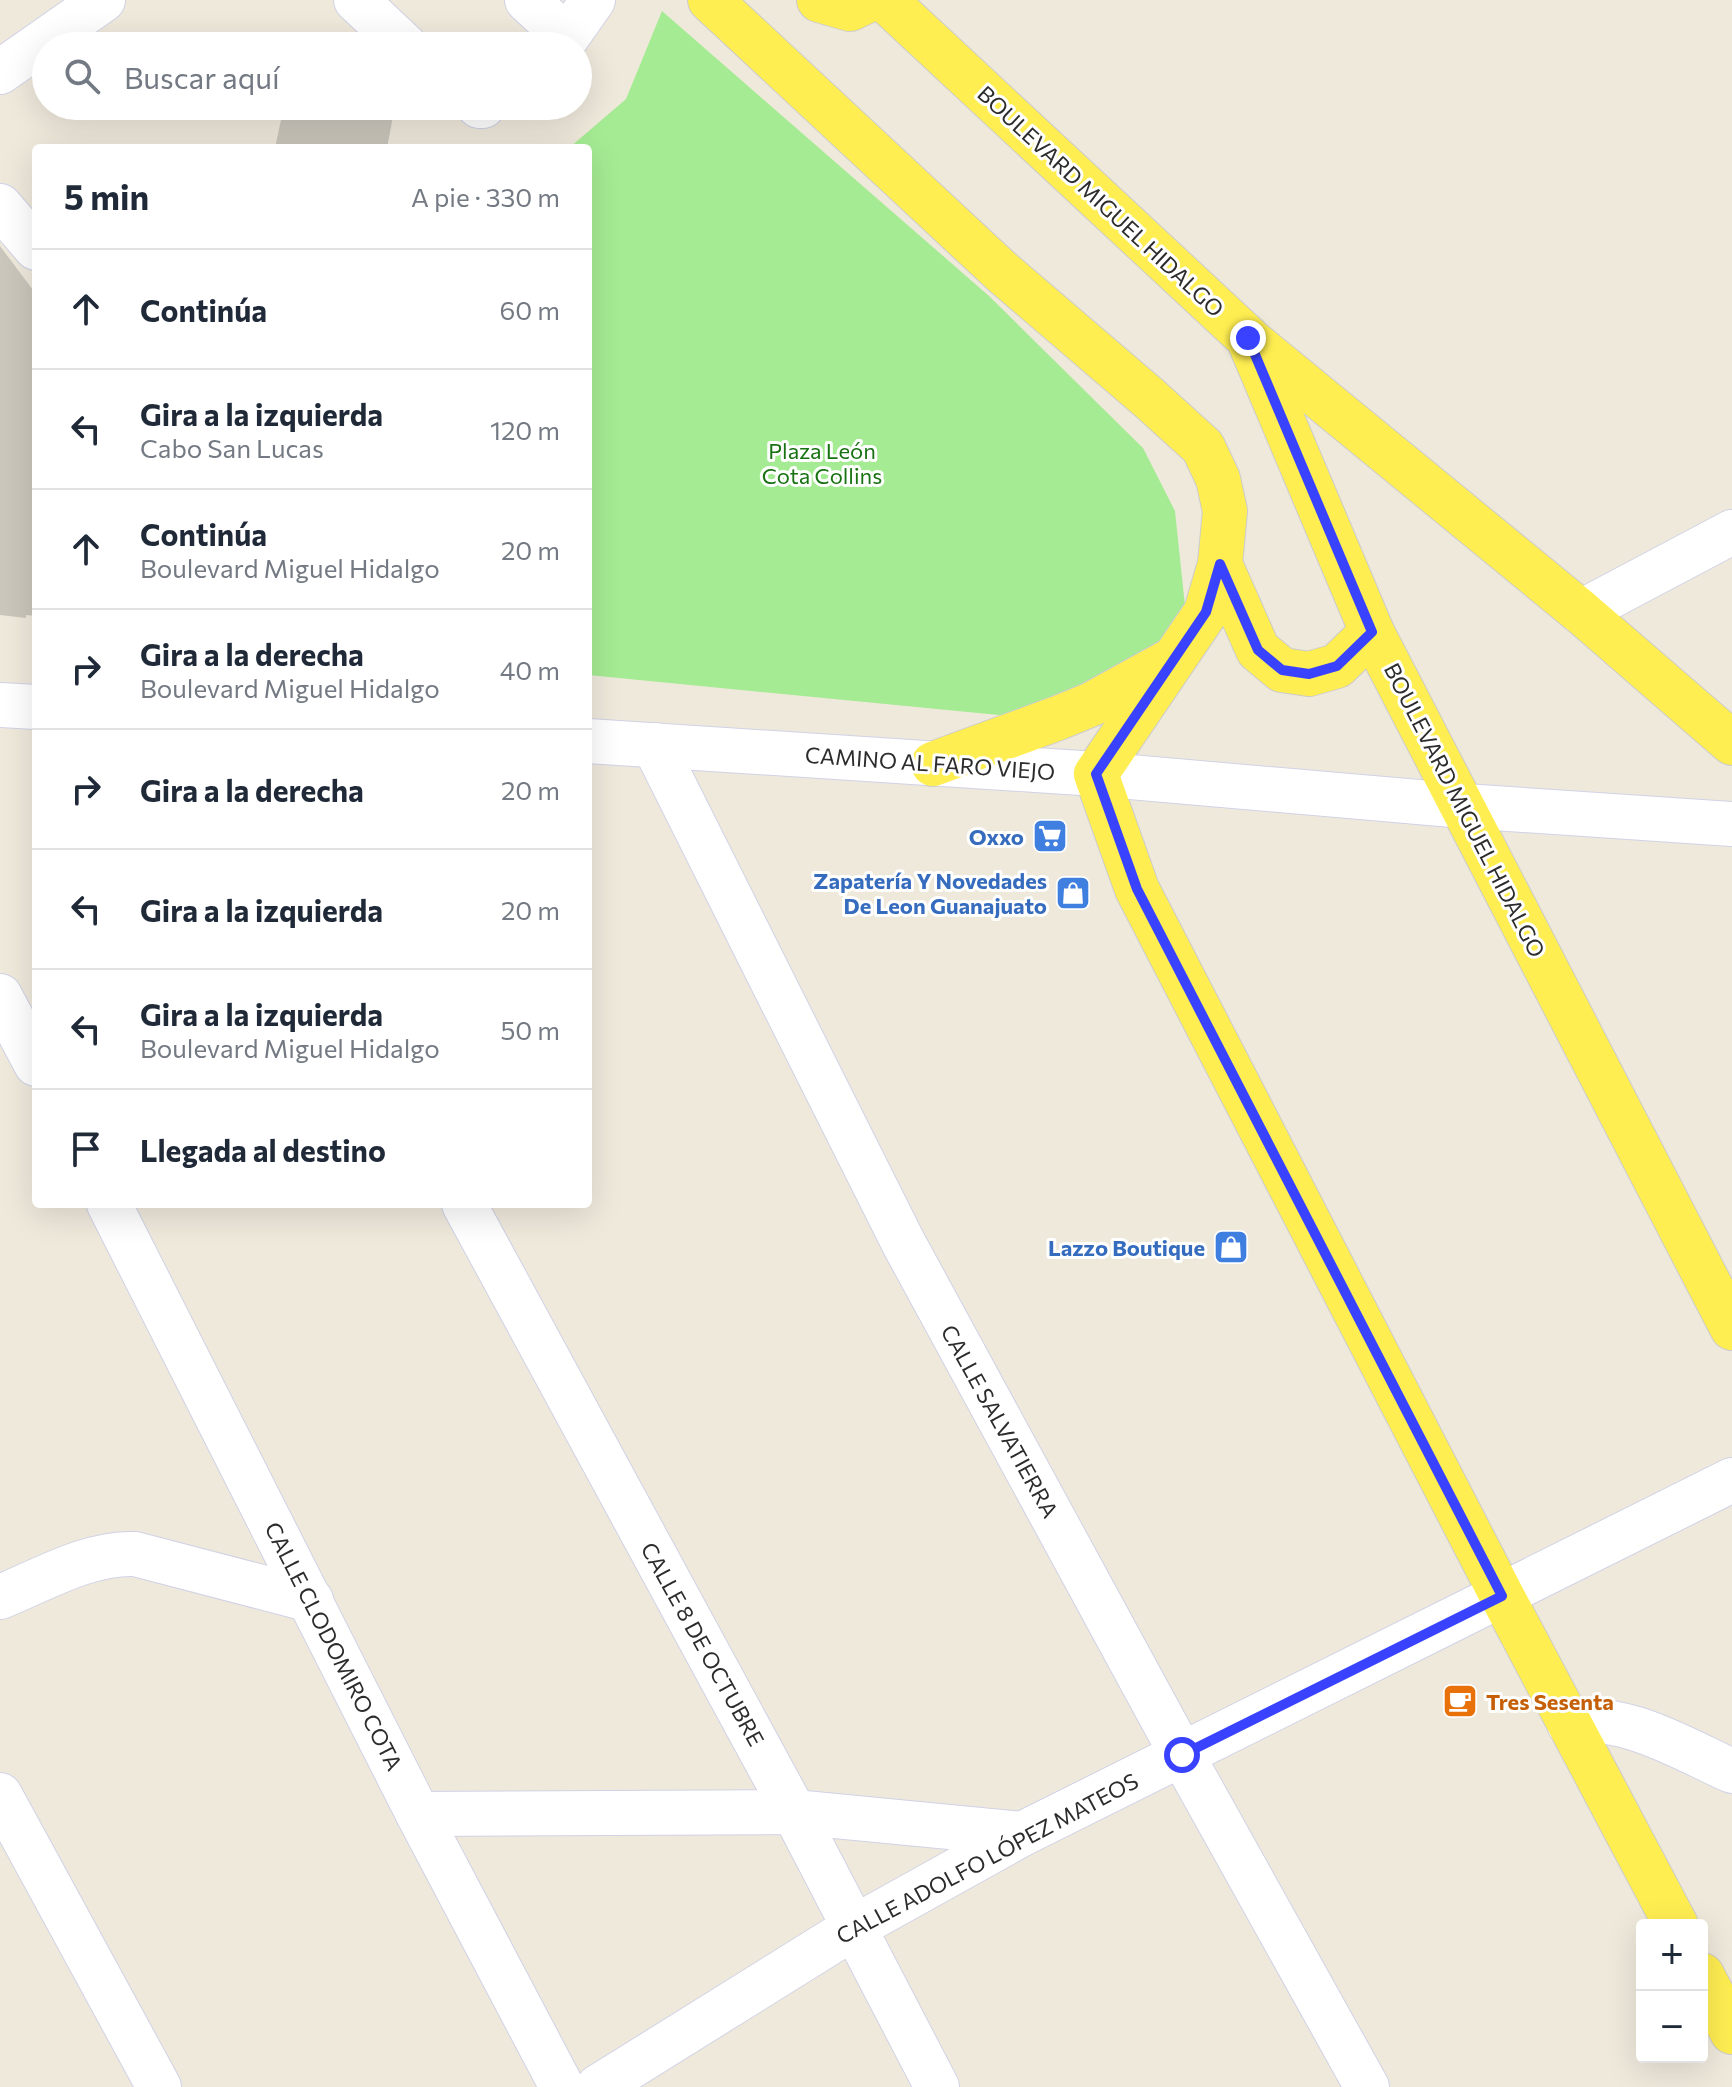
<!DOCTYPE html>
<html lang="es">
<head>
<meta charset="utf-8">
<style>
	:root { --surface:#fff; --page:#f6f6f7; --text:#1f2937; --muted:#747a83; --line:#e0e1e3 }
	body { margin:0; font-family:Commissioner,sans-serif; background:var(--page); color:var(--text) }
	.controls { position:absolute; right:24px; bottom:24px; display:grid; overflow:hidden; border-radius:8px; box-shadow:0 8px 32px #0002 }
	.controls button { width:72px; height:72px; display:grid; place-items:center; padding:0; border:0; border-bottom:2px solid var(--line); background:var(--surface); color:var(--text); font:40px sans-serif }
	.stop { position:absolute; width:24px; height:24px; margin:-18px; border:6px solid #3943ff; border-radius:50%; background:#fff }
	.stop.end { background:#3943ff; border-color:#fff; box-shadow:0 2px 8px #0008 }
	.list { margin:0; padding:0; list-style:none }
	h2 { display:flex; justify-content:space-between; align-items:center; height:104px; margin:0; padding:0 32px; font-size:34px }
	h2 small { font-size:26px; font-weight:400; color:var(--muted) }
	.list li { display:grid; grid-template-columns:52px 1fr auto; gap:24px; align-items:center; box-sizing:border-box; height:120px; padding:0 32px; border-top:2px solid var(--line) }
	.list b { display:block; font-size:30px; white-space:nowrap }
	.list p { margin:0; font-size:26px; white-space:nowrap; color:var(--muted) }
	.list em { font-size:26px; font-style:normal; color:var(--muted) }
	.icon { flex:none; width:44px; height:44px; fill:none; stroke:currentColor; stroke-width:2; stroke-linecap:round; stroke-linejoin:round }
	.map { position:relative; flex:none; width:1732px; height:2087px; overflow:hidden }
	.search { position:absolute; background:var(--surface); box-shadow:0 8px 32px #0002; left:32px; top:32px; width:560px; height:88px; display:flex; align-items:center; gap:20px; box-sizing:border-box; padding:0 28px; border-radius:44px; color:var(--muted); font-size:30px }
	.panel { position:absolute; background:var(--surface); box-shadow:0 8px 32px #0002; left:32px; top:144px; width:560px; height:1064px; border-radius:8px }
	.map>svg:first-child { display:block }
	.green { fill:#a5eb93 }
	.building { fill:#cac6bc }
	.lines { fill:none; stroke-linecap:round; stroke-linejoin:round }
	.minor-casing { stroke:#d1d2e6; stroke-width:46 }
	.major-casing { stroke:#ccc; stroke-width:46 }
	.minor { stroke:#fff; stroke-width:44 }
	.major { stroke:#ffee51; stroke-width:44 }
	.route { stroke:#3943ff; stroke-width:10 }
	.labels { text-anchor:middle; dominant-baseline:central; stroke-width:6; stroke-linejoin:round; paint-order:stroke }
	.street-label { font-size:22px; fill:#2c2c2c; stroke:#fff }
	.park-label { font-size:22px; fill:#197212; stroke:#fff }
	.shop-label { font-size:22px; font-weight:bold; fill:#366cbe; stroke:#fff; text-anchor:end }
	.food-label { font-size:22px; font-weight:bold; fill:#c56008; stroke:#fff; text-anchor:start }
</style>
</head>
<body>
<div class="map">
<svg width="1732" height="2087" viewBox="0 0 1732 2087">
	<rect width="100%" height="100%" fill="#efe9dc"/>
	<polygon class="green" points="662,11 989,296 1143,448 1175,511 1185,606 1137,671 1009,716 588,675 588,148 569,148 626,99"/>
	<g class="building">
		<polygon points="284,106 395,106 387,148 275,148"/>
		<polygon points="0,246 36,294 36,616 26,615 26,618 0,615"/>
	</g>
	<g class="lines">
		<g class="minor-casing">
			<g id="minor">
				<polyline points="356,0 405,46"/>
				<polyline points="527,0 567,37 593,0"/>
				<polyline points="0,72 103,0"/>
				<polyline points="479,106 483,106"/>
				<polyline points="0,206 36,248"/>
				<polyline points="1581,612 1732,532"/>
				<polyline points="0,705 36,707"/>
				<polyline points="588,741 1096,774 1464,806 1732,824"/>
				<polyline points="654,745 903,1242 1182,1755 1367,2087"/>
				<polyline points="0,996 36,1064"/>
				<polyline points="109,1204 418,1814 562,2087"/>
				<polyline points="464,1204 794,1812 937,2087"/>
				<path d="M0,1597c42,-17 89,-45 135,-43l176,46"/>
				<path d="M1569,1724c51,-14 116,26 163,47"/>
				<polyline points="0,1795 159,2087"/>
				<polyline points="418,1814 794,1812 1022,1834"/>
				<polyline points="598,2087 853,1928 1022,1834 1732,1480"/>
			</g>
		</g>
		<g class="major-casing">
			<g id="major">
				<polyline points="710,0 1002,272 1149,398 1203,447 1218,479 1225,511 1220,564 1206,612 1096,774 1137,889 1502,1596 1676,1925"/>
				<polyline points="819,0 850,9 869,0"/>
				<polyline points="885,0 1248,338 1372,632 1732,1328"/>
				<polyline points="1252,342 1581,612 1732,743"/>
				<polyline points="1220,564 1258,650 1282,670 1309,674 1337,666 1372,632"/>
				<polyline points="933,764 1058,718 1092,704 1170,661"/>
				<polyline points="1702,1975 1732,2032"/>
			</g>
		</g>
		<use href="#minor" class="minor"/>
		<use href="#major" class="major"/>
	</g>
	<g class="lines">
		<polyline class="route" points="1182,1755 1502,1596 1137,889 1096,774 1206,612 1220,564 1258,650 1282,670 1309,674 1337,666 1372,632 1248,338"/>
	</g>
	<defs>
		<g id="supermarket-square" transform="scale(1.8)"><rect x="-9" y="-9" width="18" height="18" rx="4" fill="#3f7fe0" stroke="#fff"/><path d="M-6-5.5h2.5l.6 2H6L4.5 2H-2.5L-4.4-4H-6ZM-1.5 3.2a1.3 1.3 0 1 0 .1 0ZM3 3.2a1.3 1.3 0 1 0 .1 0Z" fill="#fff"/></g>
		<g id="shop-square" transform="scale(1.8)"><rect x="-9" y="-9" width="18" height="18" rx="4" fill="#3f7fe0" stroke="#fff"/><path d="M-5-2.5h2.3a2.7 3.5 0 0 1 5.4 0H5L5.5 6h-11ZM-1.5-2.5h3a1.5 2.3 0 0 0-3 0Z" fill="#fff"/></g>
		<g id="cafe-square" transform="scale(1.8)"><rect x="-9" y="-9" width="18" height="18" rx="4" fill="#e8710a" stroke="#fff"/><path d="M-5.5-4.5H6V0H3Q3 3.5 0 3.5H-2.5Q-5.5 3.5-5.5 0ZM3-3.2v2h1.7v-2ZM-6 4.5H4V6H-6Z" fill="#fff"/></g>
	</defs>
	<g fill-rule="evenodd">
		<use href="#supermarket-square" x="1050" y="836"/>
		<use href="#shop-square" x="1073" y="893"/>
		<use href="#shop-square" x="1231" y="1247"/>
		<use href="#cafe-square" x="1460" y="1701"/>
	</g>
	<g class="labels">
		<g class="street-label">
			<text transform="translate(1101 201) rotate(43)">BOULEVARD MIGUEL HIDALGO</text>
			<text transform="translate(930 763) rotate(4)">CAMINO AL FARO VIEJO</text>
			<text transform="translate(1465 810) rotate(63)">BOULEVARD MIGUEL HIDALGO</text>
			<text transform="translate(1000 1421) rotate(61)">CALLE SALVATIERRA</text>
			<text transform="translate(703 1644) rotate(61)">CALLE 8 DE OCTUBRE</text>
			<text transform="translate(334 1646) rotate(63)">CALLE CLODOMIRO COTA</text>
			<text transform="translate(987 1858) rotate(-28)">CALLE ADOLFO LÓPEZ MATEOS</text>
		</g>
		<g class="park-label">
			<text x="822" y="450">Plaza León<tspan x="822" dy="25">Cota Collins</tspan></text>
		</g>
		<g class="shop-label">
			<text x="1024" y="836">Oxxo</text>
			<text x="1047" y="880">Zapatería Y Novedades<tspan x="1047" dy="25">De Leon Guanajuato</tspan></text>
			<text x="1205" y="1247">Lazzo Boutique</text>
		</g>
		<g class="food-label">
			<text x="1486" y="1701">Tres Sesenta</text>
		</g>
	</g>
</svg>
<div class="controls">
<button>+</button>
<button>−</button>
</div>
<div class="stop" style="left:1182px;top:1755px"></div>
<div class="stop end" style="left:1248px;top:338px"></div>
<div class="search"><svg class="icon" aria-label="search" viewBox="0 0 24 24"><circle cx="10" cy="10" r="6"/><path d="M15 15l6 6"/></svg>Buscar aquí</div>
<section class="panel">
<h2>5 min<small>A pie · 330 m</small></h2>
<ul class="list">
<li><svg class="icon" aria-label="ahead" viewBox="0 0 24 24"><path d="M12 20V5M6 11l6-6 6 6"/></svg><div><b>Continúa</b></div><em>60 m</em></li>
<li><svg class="icon" aria-label="left" viewBox="0 0 24 24"><path d="M17 20v-9H6M10 6l-5 5 5 5"/></svg><div><b>Gira a la izquierda</b><p>Cabo San Lucas</p></div><em>120 m</em></li>
<li><svg class="icon" aria-label="ahead" viewBox="0 0 24 24"><path d="M12 20V5M6 11l6-6 6 6"/></svg><div><b>Continúa</b><p>Boulevard Miguel Hidalgo</p></div><em>20 m</em></li>
<li><svg class="icon" aria-label="right" viewBox="0 0 24 24"><path d="M7 20v-9h11M14 6l5 5-5 5"/></svg><div><b>Gira a la derecha</b><p>Boulevard Miguel Hidalgo</p></div><em>40 m</em></li>
<li><svg class="icon" aria-label="right" viewBox="0 0 24 24"><path d="M7 20v-9h11M14 6l5 5-5 5"/></svg><div><b>Gira a la derecha</b></div><em>20 m</em></li>
<li><svg class="icon" aria-label="left" viewBox="0 0 24 24"><path d="M17 20v-9H6M10 6l-5 5 5 5"/></svg><div><b>Gira a la izquierda</b></div><em>20 m</em></li>
<li><svg class="icon" aria-label="left" viewBox="0 0 24 24"><path d="M17 20v-9H6M10 6l-5 5 5 5"/></svg><div><b>Gira a la izquierda</b><p>Boulevard Miguel Hidalgo</p></div><em>50 m</em></li>
<li><svg class="icon" aria-label="arrive" viewBox="0 0 24 24"><path d="M6 21V4h12l-3 4 3 4H6"/></svg><div><b>Llegada al destino</b></div></li>
</ul>
</section>
</div>
</body>
</html>
